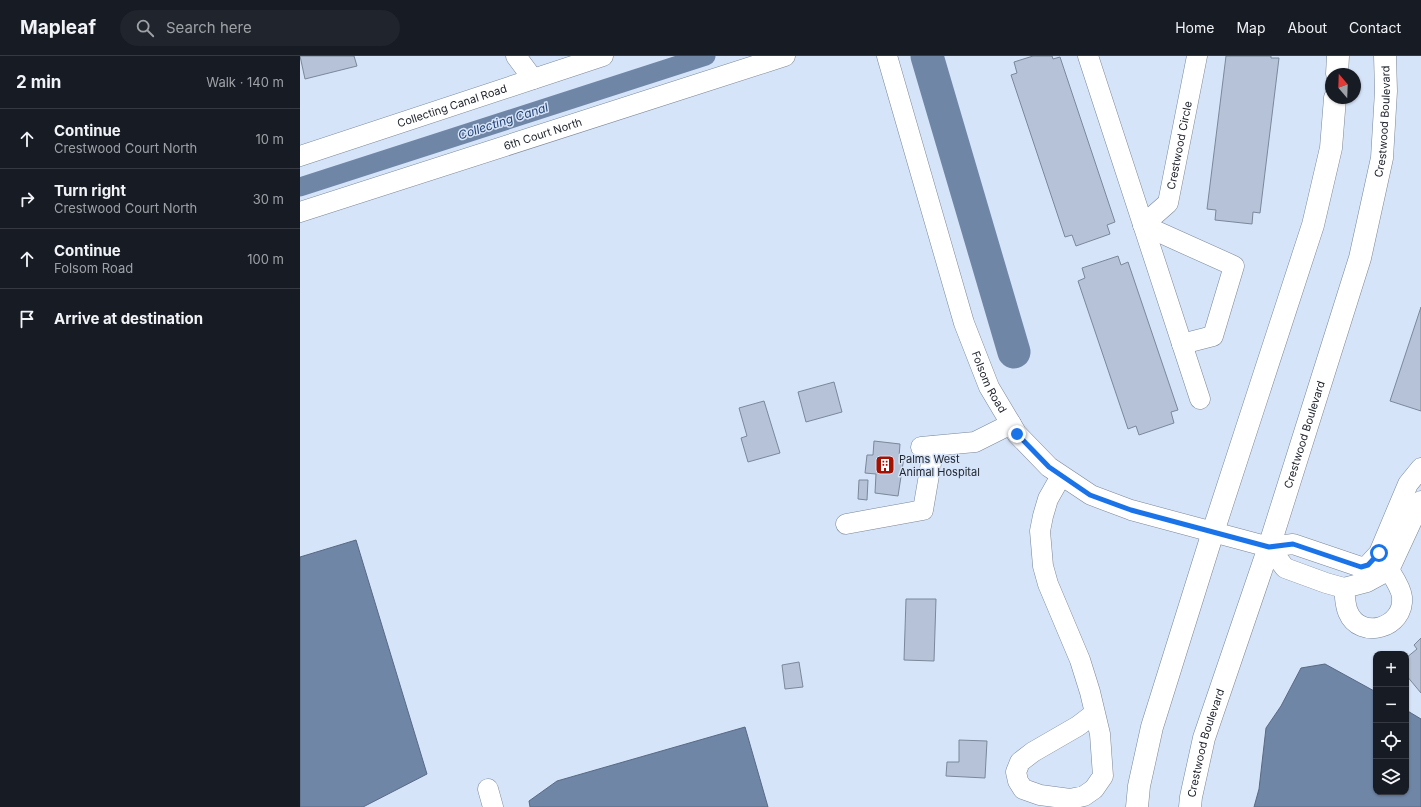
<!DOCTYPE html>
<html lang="en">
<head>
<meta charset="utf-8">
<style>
	:root { --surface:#171b24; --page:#20242c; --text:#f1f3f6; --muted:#9ea1a6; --line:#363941 }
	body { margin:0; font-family:Inter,sans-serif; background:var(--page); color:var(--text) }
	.controls { position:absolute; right:12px; bottom:12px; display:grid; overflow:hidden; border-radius:8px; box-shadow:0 1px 3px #0004 }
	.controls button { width:36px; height:36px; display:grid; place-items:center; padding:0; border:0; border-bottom:1px solid var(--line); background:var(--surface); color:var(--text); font:20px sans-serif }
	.compass { position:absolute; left:1025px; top:12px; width:36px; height:36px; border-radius:50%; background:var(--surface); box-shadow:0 1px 3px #0004; rotate:341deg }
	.stop { position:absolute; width:12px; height:12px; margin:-9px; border:3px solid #1a73e8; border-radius:50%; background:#fff }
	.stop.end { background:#1a73e8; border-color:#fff; box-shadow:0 1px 4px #0008 }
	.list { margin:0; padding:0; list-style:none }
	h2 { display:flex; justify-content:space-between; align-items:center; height:52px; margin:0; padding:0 16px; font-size:17px }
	h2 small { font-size:13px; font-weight:400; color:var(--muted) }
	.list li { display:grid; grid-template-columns:26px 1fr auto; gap:12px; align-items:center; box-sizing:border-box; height:60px; padding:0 16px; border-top:1px solid var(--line) }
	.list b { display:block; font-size:15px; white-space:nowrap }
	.list p { margin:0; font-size:13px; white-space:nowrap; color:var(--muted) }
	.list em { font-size:13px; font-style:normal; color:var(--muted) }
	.icon { flex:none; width:22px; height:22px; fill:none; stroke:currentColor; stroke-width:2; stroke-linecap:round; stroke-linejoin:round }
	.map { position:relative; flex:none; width:1121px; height:751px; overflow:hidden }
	header { display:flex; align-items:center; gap:24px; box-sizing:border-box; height:56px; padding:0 20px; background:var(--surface); border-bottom:1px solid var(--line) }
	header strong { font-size:19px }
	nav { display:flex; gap:22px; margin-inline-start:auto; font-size:14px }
	.search { width:280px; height:36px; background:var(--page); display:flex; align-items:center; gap:10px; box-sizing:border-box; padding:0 14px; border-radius:22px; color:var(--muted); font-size:15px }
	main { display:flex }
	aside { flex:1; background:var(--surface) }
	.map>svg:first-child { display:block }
	.water { fill:#6f86a7; stroke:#586a83 }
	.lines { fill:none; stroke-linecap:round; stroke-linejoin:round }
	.canal { stroke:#6f86a7; stroke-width:19 }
	.river { stroke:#6f86a7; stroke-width:33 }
	.building { fill:#b5c2d7; stroke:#7b889b }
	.minor-casing { stroke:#798699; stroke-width:21 }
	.major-casing { stroke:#798699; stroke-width:23 }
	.minor { stroke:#fff; stroke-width:20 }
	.major { stroke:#fff; stroke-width:22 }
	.route { stroke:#1a73e8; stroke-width:5 }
	.labels { text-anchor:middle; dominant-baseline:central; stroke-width:3; stroke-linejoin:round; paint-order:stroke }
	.street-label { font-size:11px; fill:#22272f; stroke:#d6e4f9 }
	.poi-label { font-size:11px; fill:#22272f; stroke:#d6e4f9; text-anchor:start }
	.water-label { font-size:12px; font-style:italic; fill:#244372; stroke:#d6e4f9 }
</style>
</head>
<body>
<header>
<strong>Mapleaf</strong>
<div class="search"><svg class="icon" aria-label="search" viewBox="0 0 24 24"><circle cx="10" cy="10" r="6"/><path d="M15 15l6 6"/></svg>Search here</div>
<nav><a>Home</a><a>Map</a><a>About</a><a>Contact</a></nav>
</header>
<main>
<aside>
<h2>2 min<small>Walk · 140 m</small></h2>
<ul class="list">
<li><svg class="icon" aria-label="ahead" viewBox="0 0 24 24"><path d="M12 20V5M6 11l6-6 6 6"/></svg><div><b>Continue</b><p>Crestwood Court North</p></div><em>10 m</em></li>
<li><svg class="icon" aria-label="right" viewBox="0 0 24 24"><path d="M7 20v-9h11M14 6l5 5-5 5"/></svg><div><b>Turn right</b><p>Crestwood Court North</p></div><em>30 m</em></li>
<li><svg class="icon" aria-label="ahead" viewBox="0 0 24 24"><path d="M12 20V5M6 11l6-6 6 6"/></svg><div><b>Continue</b><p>Folsom Road</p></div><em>100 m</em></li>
<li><svg class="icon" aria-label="arrive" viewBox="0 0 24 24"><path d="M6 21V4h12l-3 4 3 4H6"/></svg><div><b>Arrive at destination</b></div></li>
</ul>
</aside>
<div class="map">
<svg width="1121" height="751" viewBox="0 0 1121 751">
	<rect width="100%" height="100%" fill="#d6e4f9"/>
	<g class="water">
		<polygon points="56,484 127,718 63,751 0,751 0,501"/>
		<polygon points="1025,608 1076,636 1076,736 1106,736 1106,654 1121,663 1121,751 954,751 959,733 966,672 981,650 1001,612"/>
		<polygon points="445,671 468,751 230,751 229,745 257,725"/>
	</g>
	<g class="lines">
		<polyline class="canal" points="0,131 406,0"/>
		<polyline class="river" points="627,0 714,296"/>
	</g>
	<g class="building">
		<polygon points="0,0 54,0 57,10 5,23"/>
		<polygon points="733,0 752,0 753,3 760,1 815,166 807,169 810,178 776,190 772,179 765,181 711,19 717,17 714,6"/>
		<polygon points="926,0 971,0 971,2 979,2 960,157 953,156 952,168 915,164 916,154 907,153"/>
		<polygon points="818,200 821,209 828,206 878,354 871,356 874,367 839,379 836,370 828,373 778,225 785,222 782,212"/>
		<polygon points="1121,251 1121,355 1090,345"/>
		<polygon points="534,326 542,356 506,366 498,336"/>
		<polygon points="464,345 480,397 448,406 441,382 447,380 439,352"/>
		<polygon points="574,385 600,388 599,401 604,401 598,440 575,437 576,418 565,417 567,399 573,399"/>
		<polygon points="559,424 568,424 567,444 558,443"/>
		<polygon points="606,543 636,543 634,605 604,604"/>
		<polygon points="1121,582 1121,637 1106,619 1106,602 1117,593 1114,589"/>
		<polygon points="499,606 503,631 485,633 482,609"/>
		<polygon points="659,684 687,685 685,722 646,720 647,706 659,706"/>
	</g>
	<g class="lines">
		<g class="minor-casing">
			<g id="minor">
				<polyline points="216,0 233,23"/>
				<path id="s1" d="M587,0l77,267 25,64 28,47 32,33 42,28 40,15 138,37 24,-3 68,23 7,-2 11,-12 29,-69 13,-16"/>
				<polyline points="788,0 900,343"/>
				<path id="s2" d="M0,100l303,-100"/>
				<path id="s3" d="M0,156l485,-156"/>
				<path id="s4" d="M882,288l31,-8 21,-70 -91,-41 25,-22 29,-147"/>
				<polyline points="621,391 675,386 711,368"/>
				<polyline points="761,420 748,443 743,460 740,475 743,510 748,528 780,604 790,636 800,678 803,720 794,733 784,740 770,743 740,739 723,733 718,725 716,716 720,706 733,696 778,670 795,657"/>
				<polyline points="546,468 623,454 634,390"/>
				<polyline points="969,491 985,512 1026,527 1044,532 1067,526 1089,514 1121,445"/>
				<path d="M1044,532c1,8 1,17 4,24 12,29 57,16 54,-15 -1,-9 -8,-19 -13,-27"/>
				<polyline points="188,733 193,751"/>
			</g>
		</g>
		<g class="major-casing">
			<g id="major">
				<polyline points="1037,18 1038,0"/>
				<polyline points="837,751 839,730 852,671 913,476 1013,169 1031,92 1035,42"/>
				<path id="s5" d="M890,751l1,-10 13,-59 65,-191 91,-289 22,-100 4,-67 -1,-35"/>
			</g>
		</g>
		<use href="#minor" class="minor"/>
		<use href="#major" class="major"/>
	</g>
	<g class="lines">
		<polyline class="route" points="717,378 749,411 790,439 831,454 969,491 993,488 1061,511 1068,509 1079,497"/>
	</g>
	<defs>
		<g id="building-square" transform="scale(1)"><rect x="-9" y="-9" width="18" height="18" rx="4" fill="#a51100" stroke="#d6e4f9"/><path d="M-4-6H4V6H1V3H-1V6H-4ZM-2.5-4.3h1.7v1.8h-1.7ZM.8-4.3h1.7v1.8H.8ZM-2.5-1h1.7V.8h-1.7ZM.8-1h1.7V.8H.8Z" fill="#fff"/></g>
	</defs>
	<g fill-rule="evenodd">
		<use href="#building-square" x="585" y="409"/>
	</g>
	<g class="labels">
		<g class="street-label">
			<text stroke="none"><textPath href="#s2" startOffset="160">Collecting Canal Road</textPath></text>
			<text stroke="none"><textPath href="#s5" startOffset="714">Crestwood Boulevard</textPath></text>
			<text stroke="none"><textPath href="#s3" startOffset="255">6th Court North</textPath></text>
			<text stroke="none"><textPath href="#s4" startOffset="297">Crestwood Circle</textPath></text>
			<text stroke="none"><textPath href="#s1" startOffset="342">Folsom Road</textPath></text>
			<text stroke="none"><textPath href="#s5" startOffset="390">Crestwood Boulevard</textPath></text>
			<text stroke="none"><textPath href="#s5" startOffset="66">Crestwood Boulevard</textPath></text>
		</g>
		<g class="poi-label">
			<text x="599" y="403">Palms West<tspan x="599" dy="13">Animal Hospital</tspan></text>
		</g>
		<g class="water-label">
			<text transform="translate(203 65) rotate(-18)">Collecting Canal</text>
		</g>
	</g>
</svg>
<div class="controls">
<button>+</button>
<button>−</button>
<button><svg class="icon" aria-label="locate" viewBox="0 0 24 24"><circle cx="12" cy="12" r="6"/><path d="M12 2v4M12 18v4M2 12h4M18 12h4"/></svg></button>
<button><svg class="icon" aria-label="layers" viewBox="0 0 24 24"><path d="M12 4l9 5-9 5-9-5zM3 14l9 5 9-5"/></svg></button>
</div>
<svg class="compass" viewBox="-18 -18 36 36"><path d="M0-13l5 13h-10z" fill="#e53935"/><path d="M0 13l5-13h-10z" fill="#9ea1a6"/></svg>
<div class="stop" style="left:1079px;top:497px"></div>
<div class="stop end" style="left:717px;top:378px"></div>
</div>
</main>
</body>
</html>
